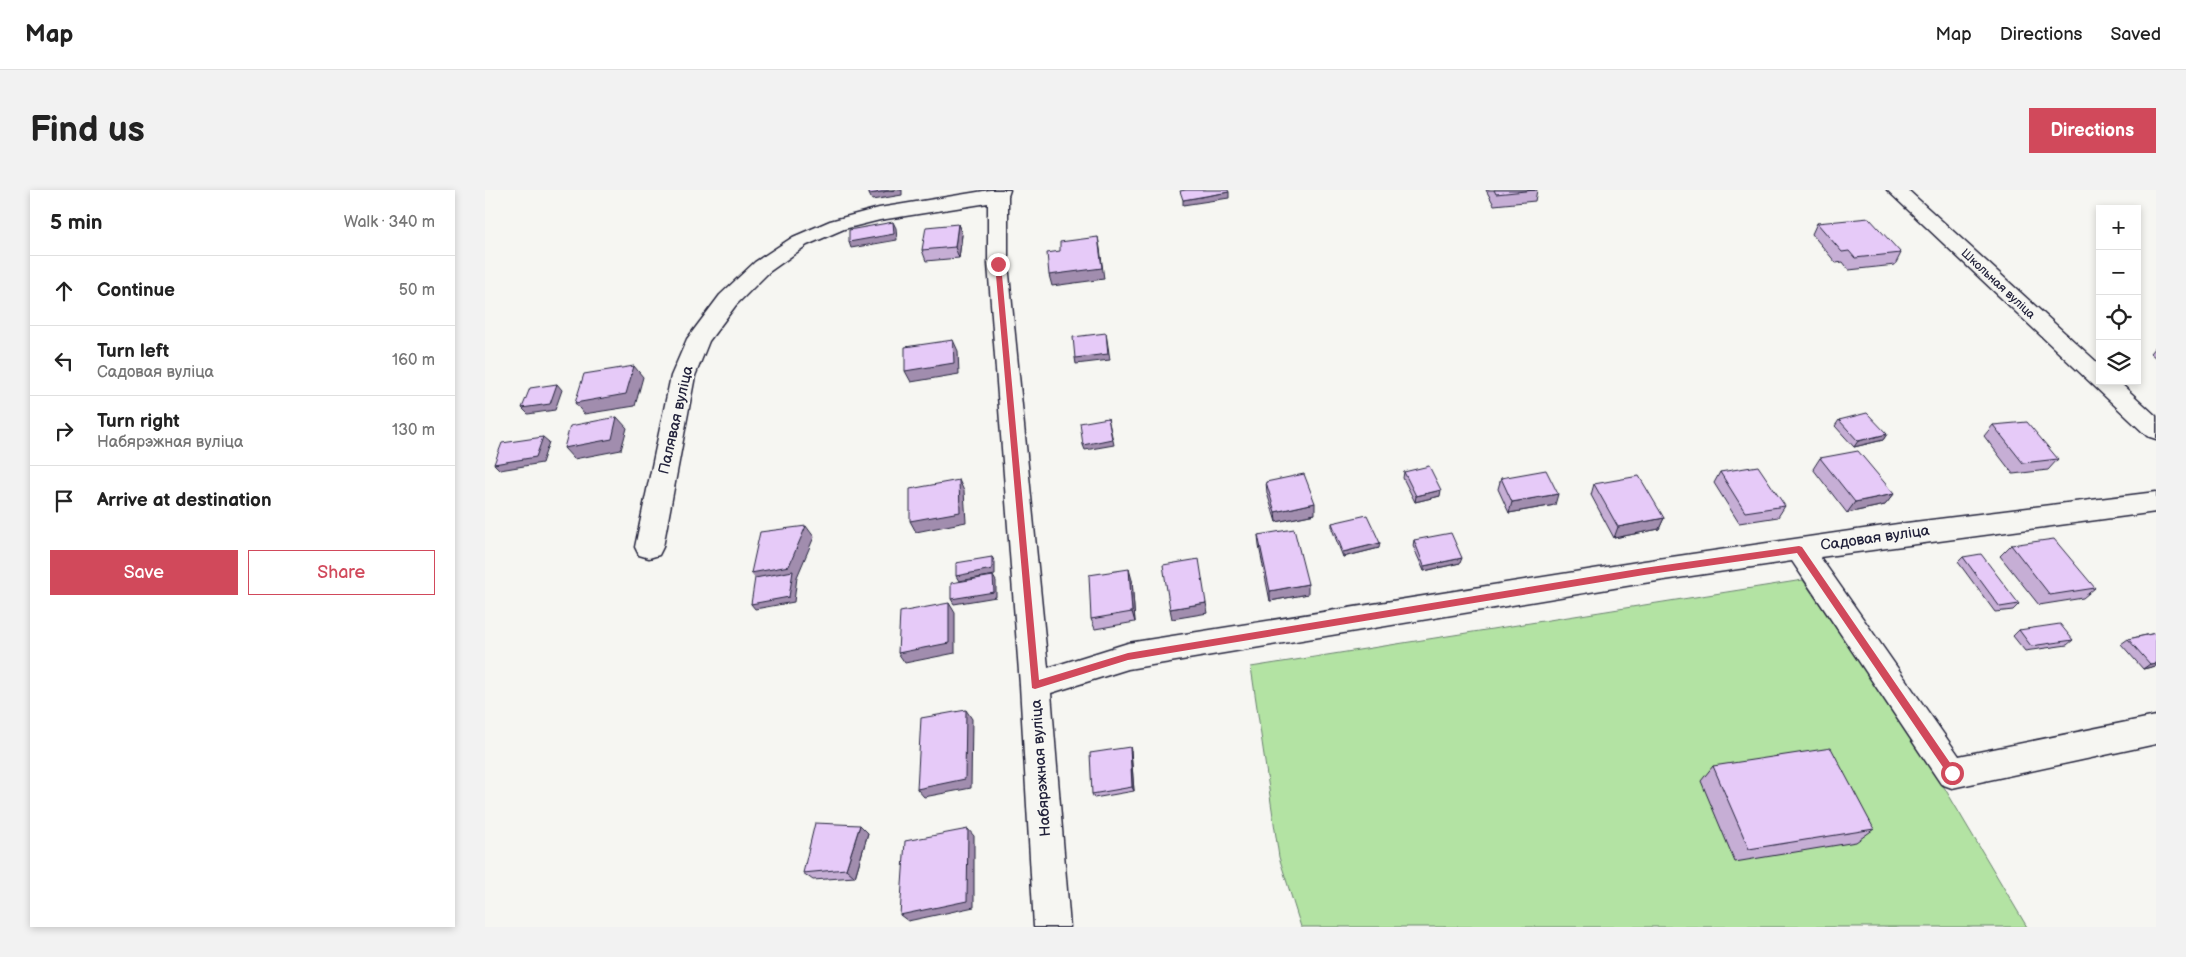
<!DOCTYPE html>
<html lang="en">
<head>
<meta charset="utf-8">
<style>
	:root { --surface:#fff; --page:#f2f2f2; --text:#222; --muted:#767676; --line:#e0e0e0; --accent:#d1495b }
	body { margin:0; font-family:"Balsamiq Sans",sans-serif; background:var(--page); color:var(--text) }
	.controls { position:absolute; right:15px; top:15px; display:grid; overflow:hidden; border-radius:0px; box-shadow:0 2px 8px #0003 }
	.controls button { width:45px; height:45px; display:grid; place-items:center; padding:0; border:0; border-bottom:1px solid var(--line); background:var(--surface); color:var(--text); font:25px sans-serif }
	.stop { position:absolute; width:15px; height:15px; margin:-11px; border:4px solid #d1495b; border-radius:50%; background:#fff }
	.stop.end { background:#d1495b; border-color:#fff; box-shadow:0 1px 5px #0008 }
	.list { margin:0; padding:0; list-style:none }
	h2 { display:flex; justify-content:space-between; align-items:center; height:65px; margin:0; padding:0 20px; font-size:21px }
	h2 small { font-size:16px; font-weight:400; color:var(--muted) }
	.list li { display:grid; grid-template-columns:32px 1fr auto; gap:15px; align-items:center; box-sizing:border-box; height:70px; padding:0 20px; border-top:1px solid var(--line) }
	.list b { display:block; font-size:19px; white-space:nowrap }
	.list p { margin:0; font-size:16px; white-space:nowrap; color:var(--muted) }
	.list em { font-size:16px; font-style:normal; color:var(--muted) }
	.actions { display:flex; gap:10px; padding:15px 20px }
	.actions a { flex:1; padding:11px 0; border:1px solid var(--accent); border-radius:0px; text-align:center; font-size:18px; color:var(--accent) }
	.actions .main { background:var(--accent); color:#fff }
	.icon { flex:none; width:28px; height:28px; fill:none; stroke:currentColor; stroke-width:2; stroke-linecap:round; stroke-linejoin:round }
	.map { position:relative; flex:none; width:1671px; height:737px; overflow:hidden; border-radius:0px }
	header { display:flex; align-items:center; gap:30px; box-sizing:border-box; height:70px; padding:0 25px; background:var(--surface); border-bottom:1px solid var(--line) }
	header strong { font-size:24px }
	nav { display:flex; gap:28px; margin-inline-start:auto; font-size:18px }
	.intro { display:flex; align-items:center; justify-content:space-between; box-sizing:border-box; height:120px; padding:0 30px }
	h1 { margin:0; font-size:35px }
	.button { padding:12px 22px; border-radius:0px; background:var(--accent); color:#fff; font-size:18px; font-weight:700 }
	main { display:flex; gap:30px; padding:0 30px }
	aside { flex:1; background:var(--surface); border-radius:0px; box-shadow:0 2px 8px #0003 }
	.map>svg:first-child { display:block }
	.green { fill:#b3e3a3; stroke:#6a826f }
	.lines { fill:none; stroke-linecap:round; stroke-linejoin:round }
	.minor-casing { stroke:#22223b; stroke-width:3 }
	.major-casing { stroke:#22223b; stroke-width:3 }
	.minor { fill:#f6f6f2; fill-rule:evenodd }
	.major { fill:#f6f6f2; fill-rule:evenodd }
	.wall { fill:#c6aed5; stroke:#22223b }
	.shaded-wall { fill:#a18dae; stroke:#22223b }
	.building { fill:#e6caf8; stroke:#22223b }
	.route { fill:#d1495b }
	.labels { text-anchor:middle; dominant-baseline:central; stroke-width:5; stroke-linejoin:round; paint-order:stroke }
	.far-street-label { font-size:12px; fill:#22223b; stroke:#f6f6f2 }
	.street-label { font-size:15px; fill:#22223b; stroke:#f6f6f2 }
</style>
</head>
<body>
<header>
<strong>Map</strong>
<nav><a>Map</a><a>Directions</a><a>Saved</a></nav>
</header>
<div class="intro"><h1>Find us</h1><a class="button">Directions</a></div>
<main>
<aside>
<h2>5 min<small>Walk · 340 m</small></h2>
<ul class="list">
<li><svg class="icon" aria-label="ahead" viewBox="0 0 24 24"><path d="M12 20V5M6 11l6-6 6 6"/></svg><div><b>Continue</b></div><em>50 m</em></li>
<li><svg class="icon" aria-label="left" viewBox="0 0 24 24"><path d="M17 20v-9H6M10 6l-5 5 5 5"/></svg><div><b>Turn left</b><p>Садовая вуліца</p></div><em>160 m</em></li>
<li><svg class="icon" aria-label="right" viewBox="0 0 24 24"><path d="M7 20v-9h11M14 6l5 5-5 5"/></svg><div><b>Turn right</b><p>Набярэжная вуліца</p></div><em>130 m</em></li>
<li><svg class="icon" aria-label="arrive" viewBox="0 0 24 24"><path d="M6 21V4h12l-3 4 3 4H6"/></svg><div><b>Arrive at destination</b></div></li>
</ul>
<div class="actions"><a class="main">Save</a><a>Share</a></div>
</aside>
<div class="map">
<svg width="1671" height="737" viewBox="0 0 1671 737">
	<rect width="100%" height="100%" fill="#f6f6f2"/>
	<filter id="ink" filterUnits="userSpaceOnUse"><feTurbulence type="fractalNoise" baseFrequency=".02" numOctaves="2"/><feDisplacementMap in="SourceGraphic" scale="10" xChannelSelector="R" yChannelSelector="G"/><feConvolveMatrix kernelMatrix="1 2 1 2 8 2 1 2 1" color-interpolation-filters="sRGB"/></filter>
	<g filter="url(#ink)">
		<polygon class="green" points="1318,390 1456,592 1542,737 816,737 794,667 766,477"/>
		<g class="lines">
			<g class="minor-casing">
				<polygon id="minor" points="505,0 525,0 523,6 523,74 563,478 643,453 1159,371 1413,334 1671,302 1671,322 1335,367 1474,566 1671,526 1671,554 1467,598 1456,594 1307,371 1159,393 643,479 566,503 585,737 549,737 535,495 503,74 503,13 395,30 359,39 322,55 284,82 251,115 224,151 210,186 178,357 174,365 164,368 154,365 150,357 186,186 202,149 235,105 270,72 308,47 345,31 394,18"/>
			</g>
			<g class="major-casing">
				<polygon id="major" points="1402,0 1423,0 1615,175 1615,191 1633,191 1671,226 1671,249 1662,246"/>
			</g>
			<use href="#minor" class="minor"/>
			<use href="#major" class="major"/>
		</g>
		<g class="wall">
			<polygon points="1001,0 1052,0 1050,11 1009,15"/>
			<polygon points="1332,33 1416,63 1410,75 1364,80 1358,72 1351,73 1327,44"/>
			<polygon points="473,34 477,45 474,68 441,71 437,60"/>
			<polygon points="1671,156 1671,168 1665,163"/>
			<polygon points="1354,230 1402,244 1398,250 1369,257 1350,236"/>
			<polygon points="1508,235 1573,269 1563,280 1528,284 1499,246"/>
			<polygon points="1335,268 1409,304 1400,315 1362,323 1328,279"/>
			<polygon points="919,282 955,306 930,312 918,288"/>
			<polygon points="1235,282 1300,316 1293,327 1254,333 1229,293"/>
			<polygon points="1016,288 1070,315 1024,323 1013,299"/>
			<polygon points="781,292 830,324 791,332 782,303"/>
			<polygon points="1109,294 1179,328 1174,339 1129,348 1106,305"/>
			<polygon points="847,333 894,358 858,367 847,339"/>
			<polygon points="773,345 823,404 785,411 774,356"/>
			<polygon points="929,350 975,373 939,381 928,356"/>
			<polygon points="1526,355 1610,398 1598,408 1554,415 1515,366"/>
			<polygon points="1478,367 1534,414 1528,420 1510,422 1473,372"/>
			<polygon points="647,390 650,432 610,439 606,429"/>
			<polygon points="1534,440 1588,450 1582,455 1540,461 1528,446"/>
			<polygon points="1671,443 1671,476 1658,479 1636,454 1643,449"/>
			<polygon points="645,557 646,561 649,601 609,608 607,604"/>
			<polygon points="1228,576 1389,639 1371,652 1250,672 1216,591"/>
			<polygon points="375,635 383,643 370,687 328,690 318,683"/>
		</g>
		<g class="shaded-wall">
			<polygon points="410,0 417,0 417,5 387,10 384,4"/>
			<polygon points="744,2 744,8 698,15 698,10"/>
			<polygon points="408,32 411,38 412,50 366,58 364,52"/>
			<polygon points="473,34 477,45 474,68 470,57"/>
			<polygon points="613,47 615,58 619,89 567,96 564,85"/>
			<polygon points="621,143 625,170 591,174 590,168"/>
			<polygon points="468,150 473,161 474,184 426,192 420,181"/>
			<polygon points="149,176 158,187 150,216 99,224 90,213"/>
			<polygon points="72,194 77,200 70,220 43,224 37,218"/>
			<polygon points="132,227 142,238 136,260 89,269 79,258"/>
			<polygon points="623,228 629,255 600,260 598,255"/>
			<polygon points="1402,244 1398,250 1369,257 1373,251"/>
			<polygon points="58,247 64,252 57,273 15,280 9,274"/>
			<polygon points="474,290 479,301 481,332 431,342 425,331"/>
			<polygon points="956,300 955,306 930,312 931,306"/>
			<polygon points="1073,304 1070,315 1024,323 1027,312"/>
			<polygon points="1409,304 1400,315 1362,323 1370,312"/>
			<polygon points="830,313 830,324 791,332 790,322"/>
			<polygon points="1179,328 1174,339 1129,348 1133,337"/>
			<polygon points="321,336 329,347 312,387 309,412 270,419 266,414 275,393 266,383"/>
			<polygon points="895,353 894,358 858,367 858,362"/>
			<polygon points="507,367 510,372 510,385 474,391 471,386"/>
			<polygon points="977,368 975,373 939,381 939,376"/>
			<polygon points="644,379 647,390 650,432 647,422"/>
			<polygon points="508,386 511,391 511,407 469,414 466,409"/>
			<polygon points="823,394 823,404 785,411 785,401"/>
			<polygon points="464,413 470,423 470,463 420,473 413,463"/>
			<polygon points="721,413 723,423 687,429 685,419"/>
			<polygon points="1671,473 1671,476 1658,479 1665,474"/>
			<polygon points="481,520 487,529 486,598 439,607 432,599"/>
			<polygon points="645,557 646,561 649,601 647,597"/>
			<polygon points="375,635 383,643 370,687 361,679"/>
			<polygon points="483,639 489,646 489,717 423,731 415,725"/>
		</g>
		<g class="building">
			<polygon points="384,0 410,0 384,4"/>
			<polygon points="701,0 743,0 744,2 698,10 695,1"/>
			<polygon points="1009,0 1050,0 1011,4"/>
			<polygon points="1384,28 1416,63 1370,68 1364,61 1357,62 1332,33"/>
			<polygon points="408,32 409,44 364,52 364,40"/>
			<polygon points="473,34 470,57 437,60 441,37"/>
			<polygon points="613,47 617,78 564,85 562,63 575,61 575,52"/>
			<polygon points="621,143 623,164 590,168 588,147"/>
			<polygon points="468,150 469,173 420,181 420,157"/>
			<polygon points="149,176 141,204 90,213 99,184"/>
			<polygon points="72,194 65,214 37,218 45,198"/>
			<polygon points="1382,223 1402,244 1373,251 1354,230"/>
			<polygon points="132,227 127,249 79,258 85,236"/>
			<polygon points="623,228 627,249 598,255 595,233"/>
			<polygon points="1542,232 1573,269 1538,273 1508,235"/>
			<polygon points="58,247 51,267 9,274 17,253"/>
			<polygon points="1373,261 1409,304 1370,312 1335,268"/>
			<polygon points="944,276 956,300 931,306 919,282"/>
			<polygon points="1273,276 1300,316 1260,322 1235,282"/>
			<polygon points="1061,280 1073,304 1027,312 1016,288"/>
			<polygon points="819,284 830,313 790,322 781,292"/>
			<polygon points="1154,286 1179,328 1133,337 1109,294"/>
			<polygon points="474,290 475,322 425,331 425,299"/>
			<polygon points="882,325 895,353 858,362 847,333"/>
			<polygon points="321,336 304,376 266,383 275,342"/>
			<polygon points="809,339 823,394 785,401 773,345"/>
			<polygon points="966,343 977,368 939,376 929,350"/>
			<polygon points="1569,349 1610,398 1565,405 1526,355"/>
			<polygon points="1496,364 1534,414 1515,417 1478,367"/>
			<polygon points="507,367 507,379 471,386 471,373"/>
			<polygon points="714,369 721,413 685,419 678,375"/>
			<polygon points="644,379 647,422 606,429 604,385"/>
			<polygon points="308,381 304,407 266,414 270,388"/>
			<polygon points="508,386 509,402 466,409 466,393"/>
			<polygon points="464,413 464,453 413,463 415,422"/>
			<polygon points="1575,434 1588,450 1546,456 1534,440"/>
			<polygon points="1671,443 1671,473 1665,474 1643,449"/>
			<polygon points="481,520 480,589 432,599 436,528"/>
			<polygon points="645,557 647,597 607,604 605,563"/>
			<polygon points="1346,558 1389,639 1264,659 1228,576"/>
			<polygon points="330,633 375,635 361,679 318,683"/>
			<polygon points="483,639 482,711 415,725 420,651"/>
		</g>
	</g>
	<polygon class="route" points="513,72 516,74 554,490 643,463 1159,378 1314,356 1317,357 1470,580 1470,586 1464,586 1312,363 1159,385 643,470 550,499 547,498 510,74"/>
	<g class="labels">
		<g class="far-street-label">
			<text transform="translate(1513 94) rotate(43)">Школьная вуліца</text>
		</g>
		<g class="street-label">
			<text transform="translate(191 230) rotate(-77)">Палявая вуліца</text>
			<text transform="translate(1390 348) rotate(-8)">Садовая вуліца</text>
			<text transform="translate(556 578) rotate(-94)">Набярэжная вуліца</text>
		</g>
	</g>
</svg>
<div class="controls">
<button>+</button>
<button>−</button>
<button><svg class="icon" aria-label="locate" viewBox="0 0 24 24"><circle cx="12" cy="12" r="6"/><path d="M12 2v4M12 18v4M2 12h4M18 12h4"/></svg></button>
<button><svg class="icon" aria-label="layers" viewBox="0 0 24 24"><path d="M12 4l9 5-9 5-9-5zM3 14l9 5 9-5"/></svg></button>
</div>
<div class="stop" style="left:1467px;top:583px"></div>
<div class="stop end" style="left:513px;top:74px"></div>
</div>
</main>
</body>
</html>
